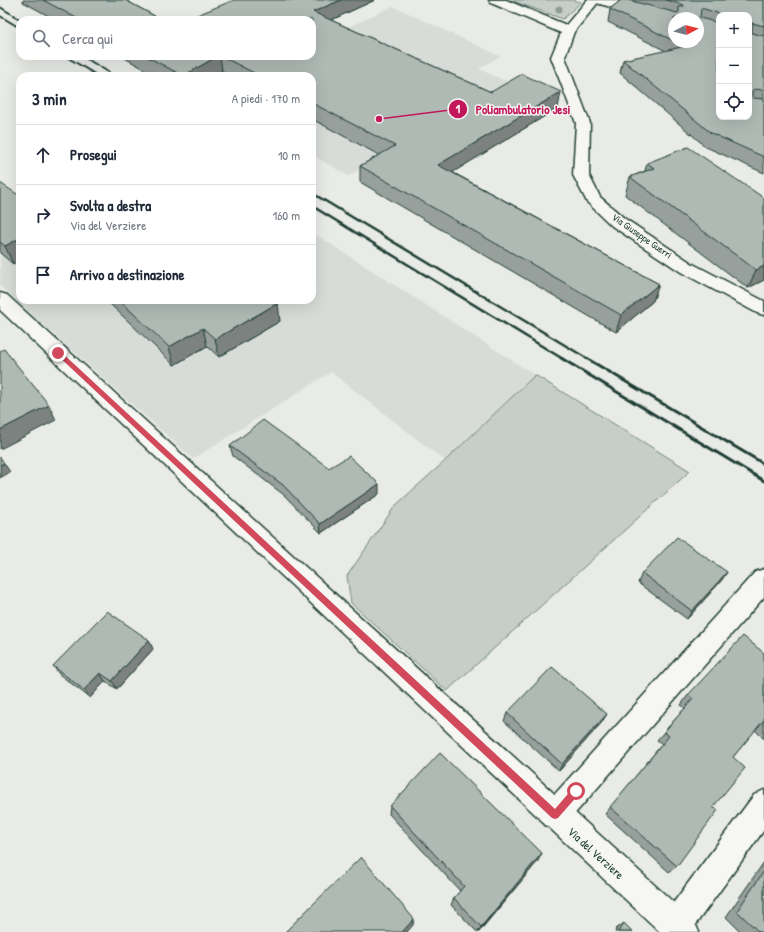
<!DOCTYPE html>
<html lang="it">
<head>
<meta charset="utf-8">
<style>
	:root { --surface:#fff; --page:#f2f2f3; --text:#1f2937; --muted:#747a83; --line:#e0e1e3 }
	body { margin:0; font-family:"Patrick Hand",sans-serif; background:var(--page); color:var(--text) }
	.controls { position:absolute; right:12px; top:12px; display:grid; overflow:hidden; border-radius:8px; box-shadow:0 4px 16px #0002 }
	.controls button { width:36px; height:36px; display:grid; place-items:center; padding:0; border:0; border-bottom:1px solid var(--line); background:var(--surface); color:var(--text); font:20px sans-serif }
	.compass { position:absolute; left:668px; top:12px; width:36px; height:36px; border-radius:50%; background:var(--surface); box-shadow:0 4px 16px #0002; rotate:83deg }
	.stop { position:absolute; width:12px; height:12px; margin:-9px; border:3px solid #d1495b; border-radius:50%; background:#fff }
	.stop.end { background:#d1495b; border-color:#fff; box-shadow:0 1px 4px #0008 }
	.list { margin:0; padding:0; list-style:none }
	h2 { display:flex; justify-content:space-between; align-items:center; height:52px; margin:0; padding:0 16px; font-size:17px }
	h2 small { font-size:13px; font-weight:400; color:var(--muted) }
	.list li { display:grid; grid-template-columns:26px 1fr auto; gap:12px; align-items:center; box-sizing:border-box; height:60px; padding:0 16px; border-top:1px solid var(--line) }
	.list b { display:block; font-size:15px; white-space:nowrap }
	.list p { margin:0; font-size:13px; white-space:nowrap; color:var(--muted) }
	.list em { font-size:13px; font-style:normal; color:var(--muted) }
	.icon { flex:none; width:22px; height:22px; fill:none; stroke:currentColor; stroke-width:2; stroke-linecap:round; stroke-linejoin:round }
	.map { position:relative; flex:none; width:764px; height:932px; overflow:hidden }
	.search { position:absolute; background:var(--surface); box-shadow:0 4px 16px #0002; left:16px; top:16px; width:300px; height:44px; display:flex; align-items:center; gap:10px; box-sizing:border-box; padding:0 14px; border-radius:12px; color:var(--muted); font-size:15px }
	.panel { position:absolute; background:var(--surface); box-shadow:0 4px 16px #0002; left:16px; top:72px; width:300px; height:232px; border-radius:12px }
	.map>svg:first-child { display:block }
	.built { fill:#d8dcd8 }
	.green { fill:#c7cec9; stroke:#73867e }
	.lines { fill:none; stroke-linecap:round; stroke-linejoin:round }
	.minor-casing { stroke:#1f3d34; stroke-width:3 }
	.tertiary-casing { stroke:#1f3d34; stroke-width:3 }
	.secondary-casing { stroke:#1f3d34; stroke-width:3 }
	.minor { fill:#f6f6f2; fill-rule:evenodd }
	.tertiary { fill:#f6f6f2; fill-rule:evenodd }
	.secondary { fill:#f6f6f2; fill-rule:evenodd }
	.rail-far2 { stroke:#1f3d34; stroke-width:2 }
	.rail-far1 { stroke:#1f3d34; stroke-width:2.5 }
	.rail { stroke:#1f3d34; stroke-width:3 }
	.tree { fill:#8d9b95 }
	.wall { fill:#97a09c; stroke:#1f3d34; fill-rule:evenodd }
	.shaded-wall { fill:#7b827f; stroke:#1f3d34 }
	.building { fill:#b0bab5; stroke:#1f3d34; fill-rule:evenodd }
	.route { fill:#d1495b }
	.labels { text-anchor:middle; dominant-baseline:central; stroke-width:3; stroke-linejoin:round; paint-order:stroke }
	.far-street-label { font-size:10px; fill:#1f3d34; stroke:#f6f6f2 }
	.street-label { font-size:12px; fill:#1f3d34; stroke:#f6f6f2 }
	.leader { fill:none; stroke:#c2185b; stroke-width:1.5 }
	.callout-dot { fill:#c2185b; stroke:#f6f6f2; stroke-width:1.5 }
	.mark-label { font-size:12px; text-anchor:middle; font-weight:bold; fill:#fff }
	.callout-label { font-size:13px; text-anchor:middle; font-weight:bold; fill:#c2185b; stroke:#f6f6f2; stroke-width:3; stroke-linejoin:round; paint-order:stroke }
</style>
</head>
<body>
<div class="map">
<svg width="764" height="932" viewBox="0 0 764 932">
	<rect width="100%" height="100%" fill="#e9ebe7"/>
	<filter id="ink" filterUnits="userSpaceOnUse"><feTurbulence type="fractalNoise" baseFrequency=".025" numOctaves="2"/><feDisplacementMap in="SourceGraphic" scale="8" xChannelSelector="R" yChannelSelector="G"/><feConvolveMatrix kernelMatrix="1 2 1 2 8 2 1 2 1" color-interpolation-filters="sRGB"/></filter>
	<g filter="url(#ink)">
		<g class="built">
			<polygon points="393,6 500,56 479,69 508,82 349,176 312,155 312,76 246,76 312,56 312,44"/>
			<polygon points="20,221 20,300 312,300 312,232 535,375 445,461 331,372 193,459 0,286 0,232"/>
		</g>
		<g class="green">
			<polygon points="510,0 572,0 581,2 563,19"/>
			<polygon points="535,375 690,471 447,691 351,603 347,576 395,506 445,461"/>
		</g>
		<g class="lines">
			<g class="minor-casing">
				<g id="minor">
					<polygon points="489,0 506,0 566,25 587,0 600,0 574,32 565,57 590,123 589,175 600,197 624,218 693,264 764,301 764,315 757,313 681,272 612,226 587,202 573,175 576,123 551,57 561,33 491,3"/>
					<polygon points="764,569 764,597 565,825 555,830 545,825 540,815 545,805 755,572"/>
					<polygon points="764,790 764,830 690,932 663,932 660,925 665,914 754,795"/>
				</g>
			</g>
			<g class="tertiary-casing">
				<polygon id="tertiary" points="0,293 7,295 694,921 699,932 660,932 0,310"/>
			</g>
			<g class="secondary-casing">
				<polygon id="secondary" points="594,0 614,0 679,18 674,18 674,24 596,3"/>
			</g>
			<use href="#minor" class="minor"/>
			<use href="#tertiary" class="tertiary"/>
			<use href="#secondary" class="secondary"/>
			<g class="rail-far2">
				<polyline points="0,7 21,20"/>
				<polyline points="0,16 20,28"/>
				<polyline points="65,56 98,76"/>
				<polyline points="82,56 115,76"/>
			</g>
			<g class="rail-far1">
				<polyline points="312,193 588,359"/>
				<polyline points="312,206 563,359"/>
			</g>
			<g class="rail">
				<polyline points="561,358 764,481"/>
				<polyline points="586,358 764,464"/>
			</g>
		</g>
		<circle class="tree" cx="559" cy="9" r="3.5"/>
		<g class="wall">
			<polygon points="23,0 125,0 162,20 56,20 23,2"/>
			<polygon points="375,0 331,20 491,92 558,108 452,172 659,284 653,301 616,332 360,182 360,166 379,155 312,119 312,76 231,76 222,71 214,76 157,76 121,56 312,56 312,20"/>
			<path d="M621,0h143v173l-58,-26 -86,-74 3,-13 43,-9 -58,-29 2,-13zM719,15h30l-30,102zM674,18l24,24h-24z"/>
			<polygon points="647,163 764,198 764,280 748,288 625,195 630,177 645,171"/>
			<polygon points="0,183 13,264 0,253"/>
			<polygon points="106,300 274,300 280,321 219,357 207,346 174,365"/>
			<polygon points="230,446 329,468 379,494 321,533 284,495 233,456"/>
			<polygon points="727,572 721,581 687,619 638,583 642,573"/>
			<polygon points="153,649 117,689 105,681 90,698 59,674 53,666"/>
			<polygon points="764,653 764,739 755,730 733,757 713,807 677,866 669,872 605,814 662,744 657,740 685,708 681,705 688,695"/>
			<polygon points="507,713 602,722 559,771 504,721"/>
			<polygon points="390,806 538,861 479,932 477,932 451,905 454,898 460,891 389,814"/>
			<polygon points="764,862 764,932 741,932 726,917"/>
			<polygon points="624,923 633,932 615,932 616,929"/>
		</g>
		<g class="shaded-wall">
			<polygon points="341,0 375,0 314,28 313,12"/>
			<polygon points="218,56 220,56 222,71 214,76 183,76"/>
			<polygon points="561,92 558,108 437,182 438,165"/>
			<polygon points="20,238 20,260 13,264 5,246"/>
			<polygon points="312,241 313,256 312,257"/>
			<polygon points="764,266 764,280 748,288 756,270"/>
			<polygon points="659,284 653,301 616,332 621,315"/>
			<polygon points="278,303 280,321 219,357 215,339"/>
			<polygon points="203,328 207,346 174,365 169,347"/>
			<polygon points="49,405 56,420 0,449 0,430"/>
			<polygon points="4,463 10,472 0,478 0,465"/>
			<polygon points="379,484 379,494 321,533 320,524"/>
			<polygon points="727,572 721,581 687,619 692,611"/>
			<polygon points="149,640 153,649 117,689 112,681"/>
			<polygon points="100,673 105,681 90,698 84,690"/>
			<polygon points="607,714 602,722 559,771 562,764"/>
			<polygon points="542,853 538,861 478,932 481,927"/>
			<polygon points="414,919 413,925 407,932 402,932"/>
		</g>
		<g class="building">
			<polygon points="43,0 125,0 162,20 80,20"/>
			<polygon points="234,0 341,0 313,12 491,92 522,74 561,92 438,165 659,284 621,315 360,166 395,146 312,103 312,76 260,76 221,56 312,56 312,20 185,20"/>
			<path d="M621,0h7l49,13 2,-1v-5h4l1,-2 -18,-5h98v26l-12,-3v10l12,3v54l-10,-1 -2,2v6l2,1 10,1v58l-53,-24 -88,-73 63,-14 -9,-4h21v-24h-24v23l-64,-32zM701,8l23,7h25v102h-30v-94l-19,-5z"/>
			<polygon points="146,56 218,56 183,76"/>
			<polygon points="688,147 764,198 764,266 756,270 630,177 654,168 647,163"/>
			<polygon points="0,183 20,196 20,238 5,246 0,242"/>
			<polygon points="119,300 274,300 278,303 215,339 203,328 169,347"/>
			<polygon points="4,349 49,405 0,430 0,351"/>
			<polygon points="263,420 329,468 349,456 379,484 320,524 283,485 230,446"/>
			<polygon points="0,457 4,463 0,465"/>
			<polygon points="677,537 727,572 692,611 642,573"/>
			<polygon points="107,611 149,640 112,681 100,673 84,690 53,666"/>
			<polygon points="743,636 764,653 764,722 763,721 733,757 745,768 713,807 718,810 677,866 610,807 669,736 664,732 693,699 688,695"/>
			<polygon points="552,667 607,714 562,764 507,713"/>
			<polygon points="440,753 542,853 481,927 454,898 464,886 390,806"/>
			<polygon points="361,857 414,919 402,932 285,932"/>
			<polygon points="764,871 764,932 759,932 737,911"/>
			<polygon points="624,923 633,932 618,932"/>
		</g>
	</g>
	<polygon class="route" points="56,351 60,351 555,809 573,788 576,787 579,788 580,791 579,794 558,818 555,819 552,818 56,354"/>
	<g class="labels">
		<g class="far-street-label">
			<text transform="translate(642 236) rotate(35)">Via Giuseppe Guerri</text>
		</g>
		<g class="street-label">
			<text transform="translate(596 853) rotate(42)">Via del Verziere</text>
		</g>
	</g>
	<path class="leader" d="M379 119L458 109"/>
	<g class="callout-dot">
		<circle cx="379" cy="119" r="4"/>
		<circle cx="458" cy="109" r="10"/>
	</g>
	<g class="mark-label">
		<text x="458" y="113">1</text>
	</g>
	<g class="callout-label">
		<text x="523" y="114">Poliambulatorio Jesi</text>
	</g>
</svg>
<div class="controls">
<button>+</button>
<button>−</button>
<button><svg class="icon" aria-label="locate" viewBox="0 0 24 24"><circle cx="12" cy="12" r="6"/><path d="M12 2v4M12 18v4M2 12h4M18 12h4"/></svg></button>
</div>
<svg class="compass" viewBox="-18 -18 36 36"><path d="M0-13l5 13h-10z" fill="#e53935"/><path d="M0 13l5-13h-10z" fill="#747a83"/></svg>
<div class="stop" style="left:576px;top:791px"></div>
<div class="stop end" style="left:58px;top:353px"></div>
<div class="search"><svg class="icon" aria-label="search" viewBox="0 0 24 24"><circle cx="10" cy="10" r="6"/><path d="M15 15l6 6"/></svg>Cerca qui</div>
<section class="panel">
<h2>3 min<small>A piedi · 170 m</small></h2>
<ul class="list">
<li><svg class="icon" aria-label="ahead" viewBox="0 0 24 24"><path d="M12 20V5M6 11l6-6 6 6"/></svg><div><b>Prosegui</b></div><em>10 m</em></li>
<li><svg class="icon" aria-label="right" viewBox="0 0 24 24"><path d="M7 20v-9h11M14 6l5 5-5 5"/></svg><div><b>Svolta a destra</b><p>Via del Verziere</p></div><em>160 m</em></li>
<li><svg class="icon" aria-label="arrive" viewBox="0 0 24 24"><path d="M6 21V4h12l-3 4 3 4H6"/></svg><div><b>Arrivo a destinazione</b></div></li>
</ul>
</section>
</div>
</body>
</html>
